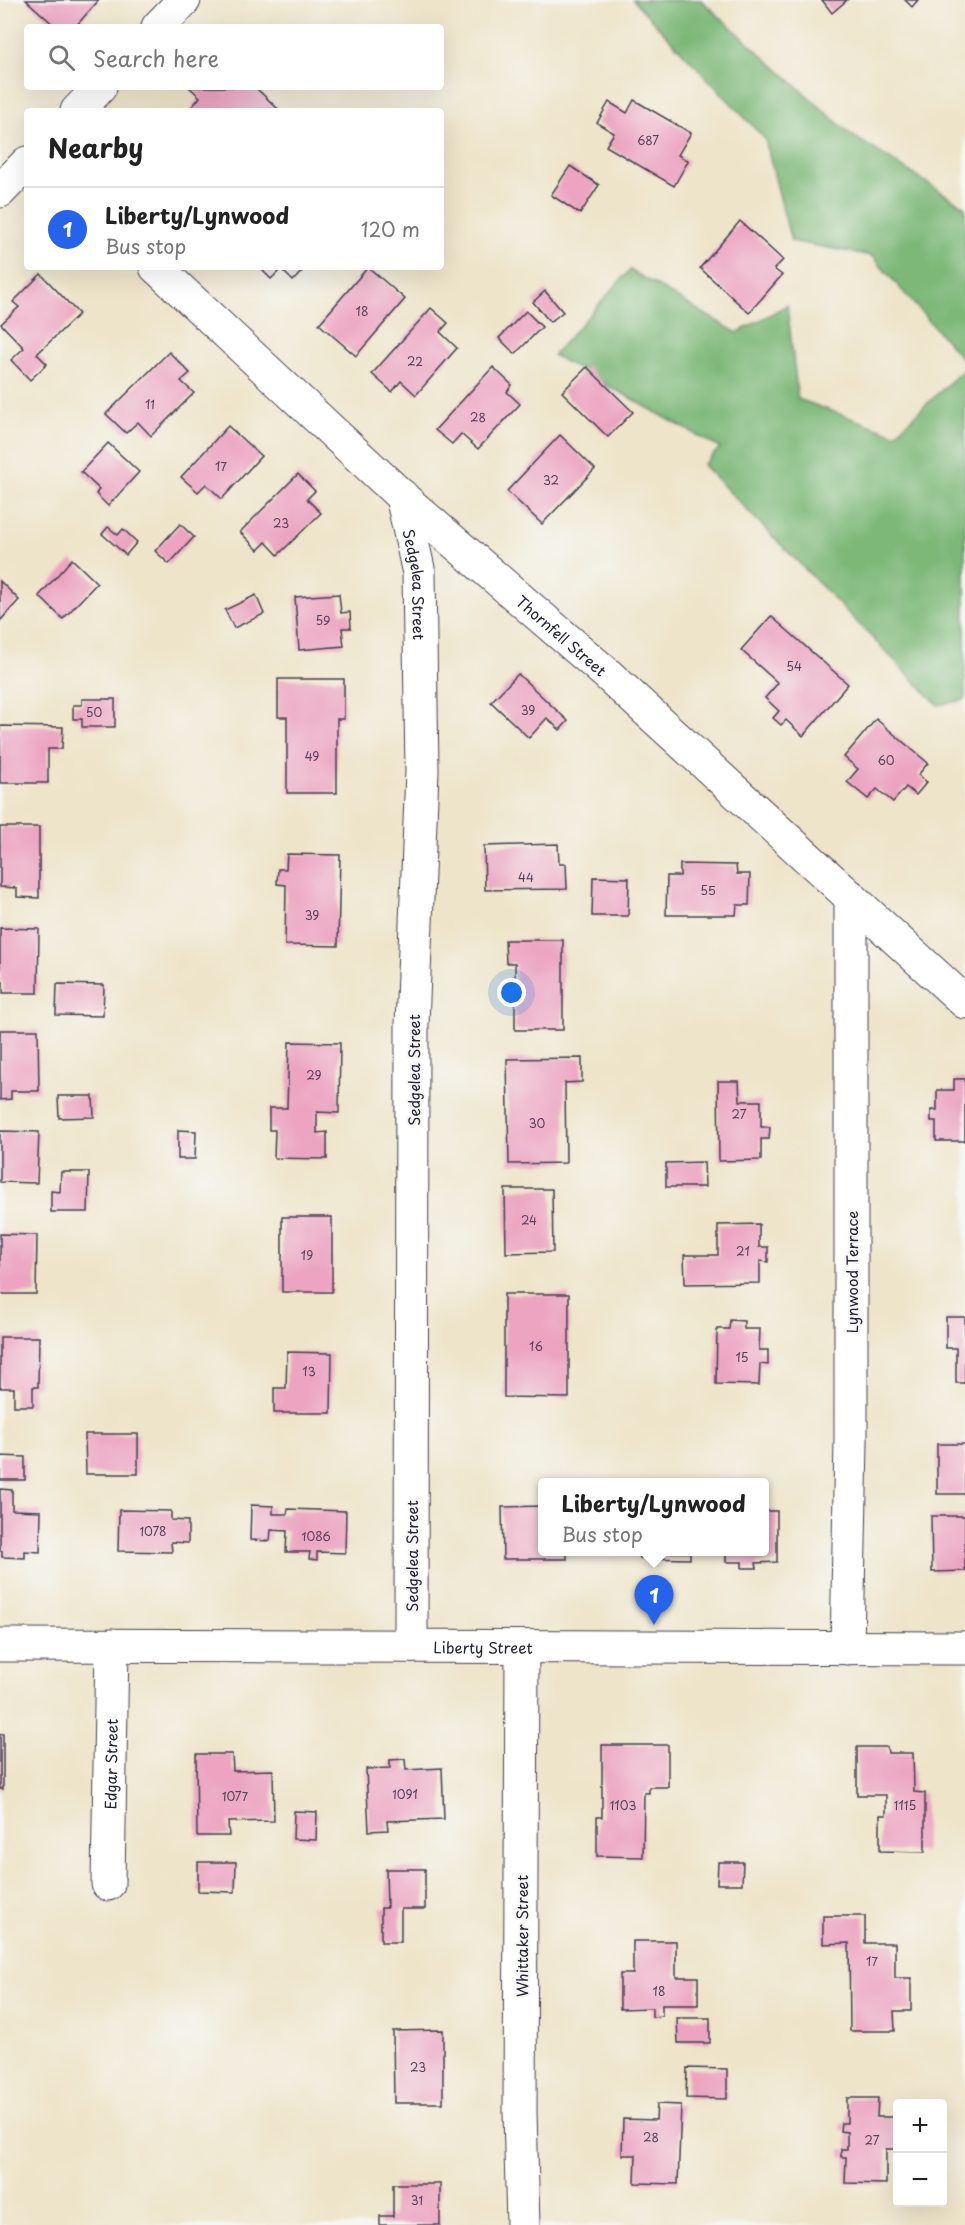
<!DOCTYPE html>
<html lang="en">
<head>
<meta charset="utf-8">
<style>
	:root { --surface:#fff; --page:#f2f2f2; --text:#222; --muted:#767676; --line:#e0e0e0; --accent:#2563eb }
	body { margin:0; font-family:"Playpen Sans",sans-serif; background:var(--page); color:var(--text) }
	.controls { position:absolute; right:18px; bottom:18px; display:grid; overflow:hidden; border-radius:6px; box-shadow:0 6px 24px #0002 }
	.controls button { width:54px; height:54px; display:grid; place-items:center; padding:0; border:0; border-bottom:2px solid var(--line); background:var(--surface); color:var(--text); font:30px sans-serif }
	.you { position:absolute; left:512px; top:993px; width:21px; height:21px; margin:-15px; border:4px solid #fff; border-radius:50%; background:#1a73e8; box-shadow:0 0 0 9px #1a73e833 }
	.badge { display:grid; place-items:center; width:39px; height:39px; border-radius:50%; background:var(--accent); color:#fff; font-size:20px; font-weight:700 }
	.pin { position:absolute; translate:-50% -50px; filter:drop-shadow(0 2px 3px #0008) }
	.pin::after { content:''; position:absolute; top:32px; width:21px; height:18px; background:inherit; clip-path:polygon(0 0,100% 0,50% 100%) }
	.popup { position:absolute; left:538px; top:1478px; width:231px; height:78px; box-sizing:border-box; display:grid; place-content:center; border-radius:6px; background:var(--surface); filter:drop-shadow(0 2px 4px #0005); font-size:20px; white-space:nowrap; color:var(--muted) }
	.popup b { font-size:22px; color:var(--text) }
	.popup::after { content:''; position:absolute; left:50%; top:100%; margin-left:-12px; border:12px solid transparent; border-top-color:var(--surface) }
	.list { margin:0; padding:0; list-style:none }
	h2 { display:flex; justify-content:space-between; align-items:center; height:78px; margin:0; padding:0 24px; font-size:26px }
	h2 small { font-size:20px; font-weight:400; color:var(--muted) }
	.list li { display:grid; grid-template-columns:39px 1fr auto; gap:18px; align-items:center; box-sizing:border-box; height:84px; padding:0 24px; border-top:2px solid var(--line) }
	.list b { display:block; font-size:22px; white-space:nowrap }
	.list p { margin:0; font-size:20px; white-space:nowrap; color:var(--muted) }
	.list em { font-size:20px; font-style:normal; color:var(--muted) }
	.icon { flex:none; width:33px; height:33px; fill:none; stroke:currentColor; stroke-width:2; stroke-linecap:round; stroke-linejoin:round }
	.map { position:relative; flex:none; width:965px; height:2225px; overflow:hidden }
	.search { position:absolute; background:var(--surface); box-shadow:0 6px 24px #0002; left:24px; top:24px; width:420px; height:66px; display:flex; align-items:center; gap:15px; box-sizing:border-box; padding:0 21px; border-radius:6px; color:var(--muted); font-size:22px }
	.panel { position:absolute; background:var(--surface); box-shadow:0 6px 24px #0002; left:24px; top:108px; width:420px; height:162px; border-radius:6px }
	.map>svg:first-child { display:block }
	.forest { fill:#7db878; stroke:#506d5a; stroke-width:1.5 }
	.building { fill:#eca4c1 }
	.lines { fill:none; stroke-linecap:round; stroke-linejoin:round }
	.minor-casing { stroke:#413f50; stroke-width:35 }
	.major-casing { stroke:#413f50; stroke-width:35 }
	.minor { stroke:#fff; stroke-width:33 }
	.major { stroke:#fff; stroke-width:33 }
	.labels { text-anchor:middle; dominant-baseline:central; stroke-width:4.5; stroke-linejoin:round; paint-order:stroke }
	.number-label { font-size:12px; fill:#54425c }
	.street-label { font-size:15px; fill:#22223b; stroke:#f6f6f2 }
</style>
</head>
<body>
<div class="map">
<svg width="965" height="2225" viewBox="0 0 965 2225">
	<rect width="100%" height="100%" fill="#f6f6f2"/>
	<filter id="ink" filterUnits="userSpaceOnUse"><feTurbulence type="fractalNoise" baseFrequency=".0167" numOctaves="2"/><feDisplacementMap in="SourceGraphic" scale="12" xChannelSelector="R" yChannelSelector="G"/><feConvolveMatrix kernelMatrix="1 2 1 2 8 2 1 2 1" color-interpolation-filters="sRGB"/></filter>
	<filter id="wash" filterUnits="userSpaceOnUse"><feTurbulence type="fractalNoise" baseFrequency=".008" numOctaves="4" result="noise"/><feDisplacementMap in="SourceGraphic" scale="24" xChannelSelector="R" yChannelSelector="G"/><feGaussianBlur stdDeviation="1.35" result="paint"/><feColorMatrix in="noise" values="0 0 0 0 0 0 0 0 0 0 0 0 0 0 0 0 0 1.4 0 .05"/><feComposite in="paint" operator="in"/></filter>
	<g filter="url(#wash)">
		<rect width="100%" height="100%" fill="#eee4c9"/>
		<g class="forest">
			<polygon points="633,0 701,0 850,134 965,207 965,362 872,256 791,241 765,139"/>
			<polygon points="630,270 737,333 787,305 798,399 895,434 965,368 965,700 938,705 703,465 720,448 553,355"/>
		</g>
		<g id="blocks">
			<g class="building">
				<polygon points="26,0 99,0 75,27 56,27"/>
				<polygon points="822,0 847,0 832,13"/>
				<polygon points="905,0 918,0 912,7"/>
				<polygon points="189,87 255,87 278,109 276,111 194,111 191,108 200,97"/>
				<polygon points="634,100 691,133 678,155 688,161 674,186 606,146 614,133 597,123 609,102 627,113"/>
				<polygon points="570,166 599,185 580,214 551,195"/>
				<polygon points="740,221 783,260 774,269 782,275 749,313 700,268"/>
				<polygon points="259,267 306,267 293,281 281,269 271,279"/>
				<polygon points="368,267 405,299 356,356 319,324"/>
				<polygon points="41,274 79,314 37,354 47,364 30,380 11,360 24,348 1,324 19,307 13,302"/>
				<polygon points="545,291 563,312 550,322 533,302"/>
				<polygon points="431,308 448,323 440,332 457,348 416,395 401,381 392,392 372,374"/>
				<polygon points="526,311 542,327 515,354 499,338"/>
				<polygon points="169,352 190,373 181,381 194,393 151,436 138,422 126,433 106,414"/>
				<polygon points="493,367 512,385 507,392 520,404 478,449 461,434 452,444 435,430"/>
				<polygon points="587,367 633,412 608,437 562,392"/>
				<polygon points="228,426 261,456 222,499 206,484 198,492 181,477"/>
				<polygon points="560,435 595,469 542,524 507,491"/>
				<polygon points="108,443 139,472 108,506 96,494 99,489 81,472"/>
				<polygon points="298,474 315,491 307,499 321,513 278,555 266,542 258,550 240,532"/>
				<polygon points="180,524 194,537 169,564 155,551"/>
				<polygon points="108,527 118,535 123,529 137,542 126,555 102,534"/>
				<polygon points="72,559 97,583 63,619 39,596"/>
				<polygon points="0,581 19,600 0,621"/>
				<polygon points="339,594 341,613 350,612 351,628 342,628 344,646 299,650 295,597"/>
				<polygon points="256,595 264,614 234,628 225,610"/>
				<polygon points="771,616 848,684 803,736 786,720 781,725 773,718 779,711 765,698 778,683 741,650"/>
				<polygon points="518,674 568,721 560,730 547,718 529,738 491,702"/>
				<polygon points="278,679 344,679 344,719 337,719 337,793 287,793 287,717 278,717"/>
				<polygon points="82,699 115,699 115,727 82,727 82,719 73,719 73,705 82,705"/>
				<polygon points="876,719 928,763 918,775 927,782 916,795 906,787 893,802 877,789 868,799 847,782 858,769 844,757"/>
				<polygon points="0,726 63,727 62,749 48,749 48,783 0,783"/>
				<polygon points="0,827 39,827 39,898 17,897 17,888 0,887"/>
				<polygon points="558,844 559,864 566,864 567,889 485,890 484,846"/>
				<polygon points="287,854 340,855 338,946 285,945 286,885 277,884 278,869 286,869"/>
				<polygon points="680,864 736,865 737,874 750,874 749,905 737,905 736,915 666,915 667,876 680,876"/>
				<polygon points="593,877 629,878 628,916 592,916"/>
				<polygon points="0,928 39,929 38,993 3,993 3,982 0,982"/>
				<polygon points="505,940 563,940 563,1030 515,1030 515,963 506,963"/>
				<polygon points="57,984 104,985 103,1016 56,1015"/>
				<polygon points="0,1030 38,1030 39,1091 11,1091 11,1099 0,1100"/>
				<polygon points="289,1042 340,1043 339,1113 317,1112 317,1133 327,1132 327,1159 274,1158 275,1130 269,1130 269,1108 287,1108"/>
				<polygon points="582,1058 582,1082 565,1083 566,1163 509,1164 507,1059"/>
				<polygon points="954,1079 965,1079 965,1141 936,1141 936,1121 931,1121 931,1110 937,1110 937,1090 954,1090"/>
				<polygon points="718,1081 739,1081 740,1101 761,1101 761,1127 770,1127 769,1139 761,1139 761,1160 719,1161"/>
				<polygon points="58,1096 93,1096 94,1117 59,1118"/>
				<polygon points="178,1130 196,1131 195,1159 178,1159"/>
				<polygon points="0,1131 39,1132 37,1183 0,1182"/>
				<polygon points="704,1162 705,1187 666,1187 666,1163"/>
				<polygon points="61,1172 89,1172 88,1212 51,1212 51,1191 60,1192"/>
				<polygon points="505,1189 552,1189 553,1252 506,1253"/>
				<rect x="282" y="1217" width="50" height="75"/>
				<polygon points="759,1224 759,1247 768,1247 768,1262 760,1261 760,1283 685,1284 684,1255 718,1255 718,1225"/>
				<polygon points="0,1234 37,1235 36,1294 0,1294"/>
				<polygon points="504,1294 569,1294 569,1398 504,1397"/>
				<polygon points="946,1317 965,1317 965,1383 956,1383 956,1348 946,1348"/>
				<polygon points="730,1320 744,1321 744,1329 760,1329 759,1350 768,1350 768,1365 760,1364 759,1385 716,1384 717,1329 729,1329"/>
				<polygon points="0,1337 39,1337 38,1387 33,1387 33,1406 14,1406 14,1388 0,1388"/>
				<polygon points="287,1352 332,1353 331,1413 274,1413 274,1388 286,1388"/>
				<polygon points="85,1434 138,1434 138,1474 86,1474"/>
				<rect x="937" y="1444" width="28" height="50"/>
				<polygon points="0,1456 25,1457 25,1480 0,1480"/>
				<polygon points="0,1489 12,1490 12,1510 41,1511 40,1552 25,1551 25,1558 2,1557 2,1551 0,1551"/>
				<polygon points="251,1505 273,1506 273,1514 287,1514 288,1509 346,1511 345,1553 317,1552 317,1560 309,1559 310,1552 286,1552 287,1531 271,1530 270,1541 250,1540"/>
				<polygon points="543,1506 543,1552 567,1552 567,1559 503,1559 502,1507"/>
				<polygon points="119,1510 171,1511 171,1520 188,1521 188,1543 171,1542 172,1552 118,1551"/>
				<polygon points="765,1511 777,1511 777,1562 756,1563 757,1568 742,1568 742,1562 726,1562 726,1552 765,1552"/>
				<polygon points="931,1516 965,1516 965,1571 932,1572"/>
				<polygon points="640,1552 690,1552 690,1559 640,1558"/>
				<rect x="0" y="1734" width="3" height="55"/>
				<polygon points="602,1745 668,1745 668,1787 649,1787 649,1793 644,1793 643,1857 597,1856 597,1817 602,1817"/>
				<polygon points="857,1747 887,1747 888,1753 913,1753 914,1792 925,1793 925,1852 880,1851 880,1815 886,1815 886,1795 857,1795"/>
				<polygon points="196,1754 232,1754 233,1771 273,1770 274,1821 228,1822 229,1836 197,1836"/>
				<polygon points="405,1759 406,1770 442,1768 444,1819 387,1821 388,1830 369,1831 366,1769 390,1768 390,1760"/>
				<polygon points="294,1811 317,1812 316,1840 293,1839"/>
				<polygon points="198,1862 236,1862 235,1892 198,1891"/>
				<polygon points="718,1862 743,1862 742,1884 717,1884"/>
				<polygon points="386,1869 425,1869 425,1909 401,1909 401,1942 381,1942 381,1908 387,1908"/>
				<polygon points="823,1916 865,1916 865,1943 895,1943 895,1978 911,1978 911,2011 894,2011 895,2031 850,2031 849,1943 823,1944"/>
				<polygon points="633,1941 676,1941 676,1977 698,1977 698,2005 662,2005 662,2016 652,2017 652,2008 620,2009 620,1974 633,1974"/>
				<polygon points="677,2018 710,2018 710,2043 678,2043"/>
				<polygon points="443,2030 443,2103 394,2103 393,2031"/>
				<polygon points="687,2068 727,2069 727,2099 686,2098"/>
				<polygon points="847,2098 878,2098 877,2117 898,2117 898,2149 886,2149 886,2184 845,2183 846,2157 841,2157 841,2149 847,2149 847,2132 840,2131 841,2123 847,2123"/>
				<polygon points="657,2104 681,2105 678,2184 635,2183 636,2155 622,2155 623,2119 656,2120"/>
				<polygon points="393,2184 440,2184 440,2225 380,2225 380,2216 393,2216"/>
			</g>
		</g>
	</g>
	<g filter="url(#ink)">
		<use href="#blocks" fill-opacity="0" stroke="#413f50" stroke-width="1.5"/>
		<g class="lines">
			<g class="minor-casing">
				<g id="minor">
					<polyline points="158,27 184,0"/>
					<polyline points="77,111 100,87"/>
					<polyline points="0,191 27,163"/>
					<path id="s1" d="M156,267l255,238 196,169 358,328"/>
					<path id="s2" d="M402,496l17,77 3,198 -10,254 -1,621"/>
					<polyline points="522,1647 520,2112 523,2225"/>
					<polyline points="847,1648 851,1440 851,897"/>
					<path id="s3" d="M108,1884l4,-239"/>
				</g>
			</g>
			<g class="major-casing">
				<g id="major">
					<path id="s4" d="M0,1645l965,3"/>
				</g>
			</g>
			<use href="#minor" class="minor"/>
			<use href="#major" class="major"/>
		</g>
	</g>
	<g class="labels">
		<g class="number-label">
			<text x="648" y="140">687</text>
			<text x="362" y="311">18</text>
			<text x="415" y="361">22</text>
			<text x="150" y="404">11</text>
			<text x="478" y="417">28</text>
			<text x="221" y="466">17</text>
			<text x="551" y="480">32</text>
			<text x="281" y="523">23</text>
			<text x="323" y="620">59</text>
			<text x="794" y="666">54</text>
			<text x="528" y="710">39</text>
			<text x="94" y="712">50</text>
			<text x="312" y="756">49</text>
			<text x="886" y="760">60</text>
			<text x="526" y="877">44</text>
			<text x="708" y="890">55</text>
			<text x="312" y="915">39</text>
			<text x="314" y="1075">29</text>
			<text x="739" y="1114">27</text>
			<text x="537" y="1123">30</text>
			<text x="529" y="1220">24</text>
			<text x="743" y="1251">21</text>
			<text x="307" y="1255">19</text>
			<text x="536" y="1346">16</text>
			<text x="742" y="1357">15</text>
			<text x="309" y="1371">13</text>
			<text x="153" y="1531">1078</text>
			<text x="316" y="1536">1086</text>
			<text x="405" y="1794">1091</text>
			<text x="235" y="1796">1077</text>
			<text x="623" y="1805">1103</text>
			<text x="905" y="1805">1115</text>
			<text x="872" y="1961">17</text>
			<text x="659" y="1991">18</text>
			<text x="418" y="2067">23</text>
			<text x="651" y="2137">28</text>
			<text x="872" y="2140">27</text>
			<text x="417" y="2200">31</text>
		</g>
		<g class="street-label">
			<text stroke="none"><textPath href="#s2" startOffset="90">Sedgelea Street</textPath></text>
			<text stroke="none"><textPath href="#s1" startOffset="548">Thornfell Street</textPath></text>
			<text transform="translate(413 1070) rotate(-90)">Sedgelea Street</text>
			<text transform="translate(851 1272) rotate(-90)">Lynwood Terrace</text>
			<text transform="translate(411 1556) rotate(-90)">Sedgelea Street</text>
			<text stroke="none"><textPath href="#s4" startOffset="483">Liberty Street</textPath></text>
			<text stroke="none"><textPath href="#s3" startOffset="120">Edgar Street</textPath></text>
			<text transform="translate(521 1936) rotate(-90)">Whittaker Street</text>
		</g>
	</g>
</svg>
<div class="controls">
<button>+</button>
<button>−</button>
</div>
<div class="you"></div>
<div class="pin badge" style="left:654px;top:1625px">1</div>
<div class="popup"><b>Liberty/Lynwood</b>Bus stop</div>
<div class="search"><svg class="icon" aria-label="search" viewBox="0 0 24 24"><circle cx="10" cy="10" r="6"/><path d="M15 15l6 6"/></svg>Search here</div>
<section class="panel">
<h2>Nearby<small></small></h2>
<ul class="list">
<li><span class="badge">1</span><div><b>Liberty/Lynwood</b><p>Bus stop</p></div><em>120 m</em></li>
</ul>
</section>
</div>
</body>
</html>
